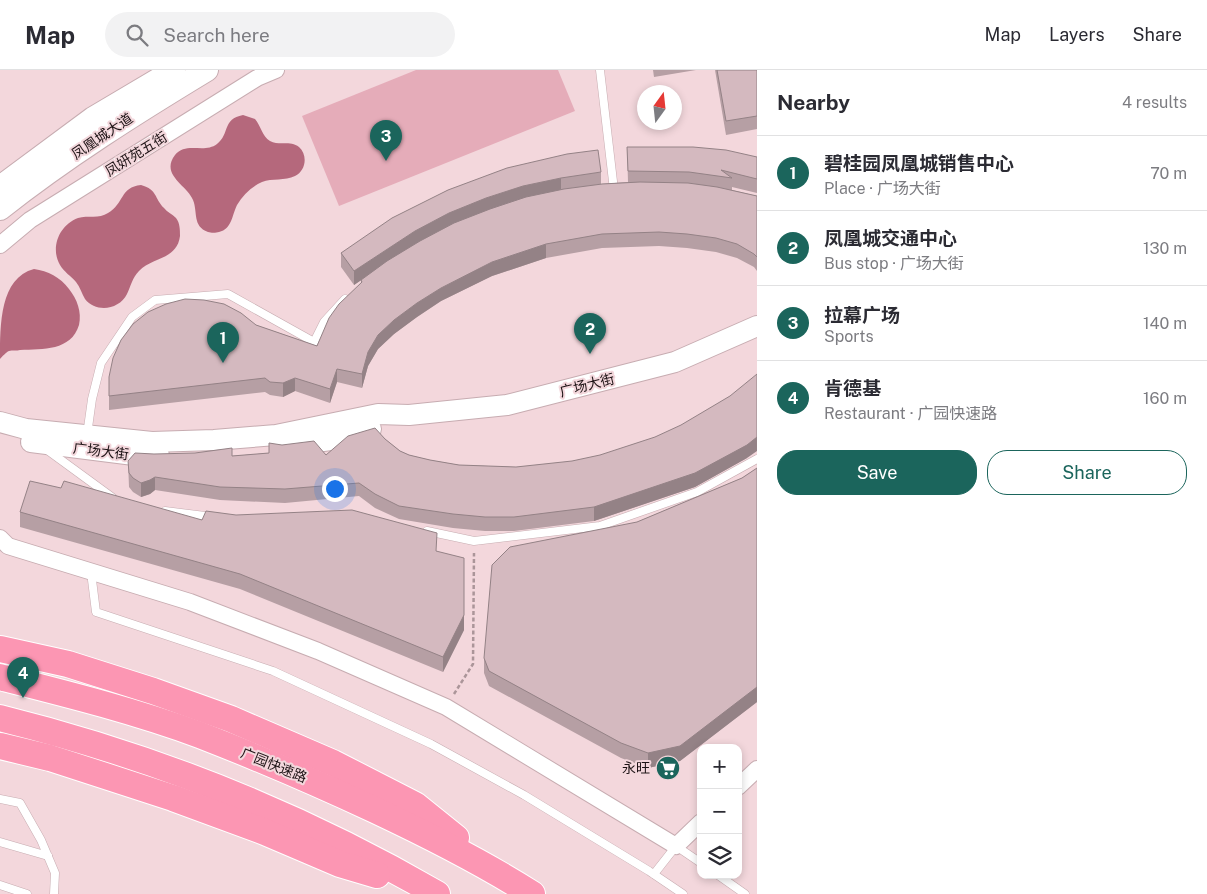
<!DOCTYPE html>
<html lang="en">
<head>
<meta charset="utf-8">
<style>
	:root { --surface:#fff; --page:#f2f2f3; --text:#2b2b33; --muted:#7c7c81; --line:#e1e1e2; --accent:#1b655c }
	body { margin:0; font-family:"Public Sans","Noto Sans SC",sans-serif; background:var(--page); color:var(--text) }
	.controls { position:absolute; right:15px; bottom:15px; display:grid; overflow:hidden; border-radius:10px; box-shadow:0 2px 8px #0003 }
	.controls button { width:45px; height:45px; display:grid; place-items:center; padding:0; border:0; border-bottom:1px solid var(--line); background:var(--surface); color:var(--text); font:25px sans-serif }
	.compass { position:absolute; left:637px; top:15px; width:45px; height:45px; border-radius:50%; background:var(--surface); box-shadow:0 2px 8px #0003; rotate:15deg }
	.you { position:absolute; left:334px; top:418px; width:18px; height:18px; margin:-12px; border:4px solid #fff; border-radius:50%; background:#1a73e8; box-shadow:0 0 0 8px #1a73e833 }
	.badge { display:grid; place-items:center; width:32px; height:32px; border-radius:50%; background:var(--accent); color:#fff; font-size:16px; font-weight:700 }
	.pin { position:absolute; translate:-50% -41px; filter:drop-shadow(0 1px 2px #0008) }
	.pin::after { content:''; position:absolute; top:26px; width:18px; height:15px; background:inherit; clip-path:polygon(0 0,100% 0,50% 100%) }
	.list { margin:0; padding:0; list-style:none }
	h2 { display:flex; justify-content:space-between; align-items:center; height:65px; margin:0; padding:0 20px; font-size:21px }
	h2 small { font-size:16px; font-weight:400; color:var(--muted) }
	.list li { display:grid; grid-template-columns:32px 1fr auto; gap:15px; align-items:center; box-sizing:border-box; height:75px; padding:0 20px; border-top:1px solid var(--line) }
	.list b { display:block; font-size:19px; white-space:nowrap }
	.list p { margin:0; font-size:16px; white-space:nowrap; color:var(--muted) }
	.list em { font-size:16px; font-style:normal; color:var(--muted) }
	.actions { display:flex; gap:10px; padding:15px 20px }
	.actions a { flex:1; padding:11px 0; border:1px solid var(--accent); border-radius:20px; text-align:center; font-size:18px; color:var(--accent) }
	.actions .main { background:var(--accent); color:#fff }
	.icon { flex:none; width:28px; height:28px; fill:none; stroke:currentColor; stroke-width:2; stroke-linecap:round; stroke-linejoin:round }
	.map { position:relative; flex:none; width:757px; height:824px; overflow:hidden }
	header { display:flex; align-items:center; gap:30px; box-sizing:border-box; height:70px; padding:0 25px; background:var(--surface); border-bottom:1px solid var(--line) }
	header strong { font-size:24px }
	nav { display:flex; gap:28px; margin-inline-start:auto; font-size:18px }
	.search { width:350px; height:45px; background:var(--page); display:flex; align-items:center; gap:12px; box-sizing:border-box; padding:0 18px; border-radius:28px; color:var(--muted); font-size:19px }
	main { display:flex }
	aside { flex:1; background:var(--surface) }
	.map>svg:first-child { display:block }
	.green { fill:#e5acb9 }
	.water { fill:#b5687c }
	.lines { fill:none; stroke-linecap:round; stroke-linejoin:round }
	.service-casing { stroke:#c7acb1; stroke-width:9 }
	.minor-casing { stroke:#c7acb1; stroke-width:18 }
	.tertiary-casing { stroke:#c7acb1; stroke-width:22 }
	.secondary-casing { stroke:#c7acb1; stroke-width:24 }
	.trunk-casing { stroke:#fff; stroke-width:28 }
	.path { stroke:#ab9599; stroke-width:2.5; stroke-dasharray:4 2.5; stroke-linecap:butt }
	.service { stroke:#fff; stroke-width:8 }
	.minor { stroke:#fff; stroke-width:16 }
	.tertiary { stroke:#fff; stroke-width:20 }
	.secondary { stroke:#fff; stroke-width:22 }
	.trunk { stroke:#fc96b3; stroke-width:26 }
	.wall { fill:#b69fa4 }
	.shaded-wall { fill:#948286 }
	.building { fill:#d4b9bf; stroke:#948286 }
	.labels { text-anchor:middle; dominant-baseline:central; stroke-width:4; stroke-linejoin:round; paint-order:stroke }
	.street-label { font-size:14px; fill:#1d1315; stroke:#f3d7dc }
	.poi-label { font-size:14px; fill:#1d1315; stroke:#f3d7dc; text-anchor:end }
</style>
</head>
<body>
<header>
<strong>Map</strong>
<div class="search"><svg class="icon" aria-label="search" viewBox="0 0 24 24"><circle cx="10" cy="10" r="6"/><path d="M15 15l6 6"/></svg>Search here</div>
<nav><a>Map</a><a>Layers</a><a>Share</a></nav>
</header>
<main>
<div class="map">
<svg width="757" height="824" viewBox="0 0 757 824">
	<rect width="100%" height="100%" fill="#f3d7dc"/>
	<polygon class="green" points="416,0 558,0 575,41 339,136 302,46"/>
	<g class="water">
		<path d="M243,45l12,4c6,7 7,17 15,22 9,5 20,-1 29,6 9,8 7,24 -4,29 -10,5 -23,2 -33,6 -11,5 -19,13 -25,23 -5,10 -5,24 -18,27 -3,1 -8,1 -11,0 -16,-6 -10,-20 -15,-32 -6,-15 -33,-25 -18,-45 11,-14 29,-1 42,-11 13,-10 5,-25 26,-29z"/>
		<path d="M141,115c17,5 13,13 23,23 3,4 8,6 12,10 4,5 4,12 4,18 -3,24 -28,21 -41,35 -7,7 -8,15 -12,23 -8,16 -31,19 -42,5 -3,-5 -5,-12 -9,-17 -5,-6 -12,-10 -16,-17 -10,-17 -1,-40 18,-47 10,-3 21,1 30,-5 16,-9 12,-26 33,-28z"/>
		<path d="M34,199c14,2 26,8 35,20 8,10 13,23 10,36 -8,26 -36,24 -59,25 -3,1 -8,0 -11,1 -3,1 -7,6 -9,8 0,-35 0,-81 34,-90z"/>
	</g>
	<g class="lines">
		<g class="service-casing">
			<g id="service">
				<polyline points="600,0 614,120"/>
				<polyline points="87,365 92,329 101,293 132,247 155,230 228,224 314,272 324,252 345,229"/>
				<polyline points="46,379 113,428"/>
				<polyline points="165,441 213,447"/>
				<polyline points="427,461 474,471 600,456 697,422 757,389"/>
				<polyline points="91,502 96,542 273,601 431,674 524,725 649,801 683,824"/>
				<polyline points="0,729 20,733 41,770 55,803 54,824"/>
				<polyline points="0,772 48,786"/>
				<polyline points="654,804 676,776 701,793"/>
				<polyline points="718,805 745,824"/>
				<polyline points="0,815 27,824"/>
			</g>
		</g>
		<g class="minor-casing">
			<g id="minor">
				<polyline points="0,175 30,150 257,8 276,0"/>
				<polyline points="0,468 8,476 190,532 318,581 446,637 676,776 701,752"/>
				<polyline points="738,717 757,699"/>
			</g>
		</g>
		<g class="tertiary-casing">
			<g id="tertiary">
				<polyline points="0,352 26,359 152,372 214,370 276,365 378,344 409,345 507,335 675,292 757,256"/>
				<polyline points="31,372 134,385 159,385"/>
				<polyline points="287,376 352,367 371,359"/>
			</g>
		</g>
		<g class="secondary-casing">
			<g id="secondary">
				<polyline points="0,117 93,48 174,0"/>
				<path d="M0,139c66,-52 136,-96 207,-139"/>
			</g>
		</g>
		<g class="trunk-casing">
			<g id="trunk">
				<polyline points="0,579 68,594 153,621 231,649 333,693 415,735 456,768"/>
				<path d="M0,607c67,17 135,34 200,58 59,23 117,48 175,75 53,25 107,52 157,84"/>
				<path d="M0,648c153,38 301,97 437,176"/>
				<polyline points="0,676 50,688 173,728 265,762 340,794 377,805"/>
			</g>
		</g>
		<polyline class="path" points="454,624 473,594 474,483"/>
		<use href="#service" class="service"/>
		<use href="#minor" class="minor"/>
		<use href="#tertiary" class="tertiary"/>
		<use href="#secondary" class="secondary"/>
		<use href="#trunk" class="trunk"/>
	</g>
	<g class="wall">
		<polygon points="653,0 696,0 654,7"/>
		<polygon points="715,0 757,0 757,59 726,65"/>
		<polygon points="627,77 757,87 757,123 732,117 732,120 757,126 757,201 754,197 737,188 716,182 687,178 659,176 602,178 546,188 492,206 441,231 417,247 394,264 378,279 368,296 362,318 337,312 330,333 295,321 283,327 270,325 265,322 109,340 109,307 256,255 317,276 361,213 361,210 354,215 341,197 341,183 448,120 601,102 601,114 628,112"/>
		<polygon points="385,369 400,381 409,385 430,390 459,395 516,397 747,388 695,417 594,451 514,461 485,461 453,458 399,449 375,438 359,426 285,433 220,430 155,420 150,424 141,427 133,422 129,417 128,391 154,384 232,386 269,383 269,373 326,385"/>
		<polygon points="757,398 757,632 680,691 648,698 621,688 489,616 484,603 484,588 637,452 742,408"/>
		<polygon points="20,442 202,450 437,482 464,560 443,602 240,519 20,457"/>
	</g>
	<g class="shaded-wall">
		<polygon points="561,108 561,121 415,174 354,215 354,201 415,161 449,143 486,128 523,116"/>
		<polygon points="546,174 546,188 492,206 441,231 417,247 394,264 378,279 368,296 362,318 362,304 368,282 378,265 394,250 417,233 441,218 492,192"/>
		<polygon points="337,299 337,312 330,333 330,319"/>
		<polygon points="295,308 295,321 283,327 283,313"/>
		<polygon points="757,367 757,381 747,388 695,417 594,451 594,437"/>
		<polygon points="155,407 155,420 150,424 141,427 141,413"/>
		<polygon points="464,488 464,560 443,602 443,587"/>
		<polygon points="757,617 757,632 680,691 648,698 648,683"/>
	</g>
	<g class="building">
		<polygon points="717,0 757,0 757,46 726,51"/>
		<polygon points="627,77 693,77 726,80 757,87 757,109 721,100 732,108 689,102 628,101"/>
		<polygon points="598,80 601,102 561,108 523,116 486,128 449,143 415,161 354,201 341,183 392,148 448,120 507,98 567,84"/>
		<polygon points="640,112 688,113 717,117 757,126 757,187 754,184 737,174 716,168 687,164 659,162 602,164 546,174 492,192 441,218 417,233 394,250 378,265 368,282 362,304 337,299 330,319 295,308 283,313 270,312 265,308 109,326 109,307 113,288 121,270 133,254 148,242 166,234 185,229 204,230 224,234 241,243 256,255 317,276 329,248 339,234 362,212 361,210 387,191 420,171 454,153 490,139 526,127 564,119 602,114"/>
		<polygon points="757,304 757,367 747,375 695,403 594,437 514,447 485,447 453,444 399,436 375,424 359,413 285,419 220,417 155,407 150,410 141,413 133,408 129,403 128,391 135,383 154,384 195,383 232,378 232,386 269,383 269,373 282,375 314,371 326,385 348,366 375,358 385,369 400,381 409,385 430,390 459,395 516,397 572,391 600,385 655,367 681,355 730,326"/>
		<polygon points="757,398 757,617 680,676 648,683 621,673 489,601 484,588 492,495 510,477 637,452 742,408"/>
		<polygon points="30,411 61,418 64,411 202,450 206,441 236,445 352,440 437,463 436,481 464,488 464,545 443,587 240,504 20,442"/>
	</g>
	<defs>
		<g id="supermarket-disc" transform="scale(1.25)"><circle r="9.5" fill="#1b655c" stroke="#f3d7dc"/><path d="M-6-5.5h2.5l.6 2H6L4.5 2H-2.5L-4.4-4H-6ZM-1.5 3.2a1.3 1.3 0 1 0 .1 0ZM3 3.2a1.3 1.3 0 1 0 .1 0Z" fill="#fff"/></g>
	</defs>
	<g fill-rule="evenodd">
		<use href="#supermarket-disc" x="668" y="698"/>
	</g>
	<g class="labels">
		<g class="street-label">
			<text transform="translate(102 66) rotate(-34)">凤凰城大道</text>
			<text transform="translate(136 84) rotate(-32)">凤妍苑五街</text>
			<text transform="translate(587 315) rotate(-14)">广场大街</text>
			<text transform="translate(101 381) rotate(7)">广场大街</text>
			<text transform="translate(274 695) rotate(22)">广园快速路</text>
		</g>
		<g class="poi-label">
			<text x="650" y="698">永旺</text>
		</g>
	</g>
</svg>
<div class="controls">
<button>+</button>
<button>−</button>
<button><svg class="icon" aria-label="layers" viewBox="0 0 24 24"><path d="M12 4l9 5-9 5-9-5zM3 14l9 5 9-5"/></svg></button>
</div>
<svg class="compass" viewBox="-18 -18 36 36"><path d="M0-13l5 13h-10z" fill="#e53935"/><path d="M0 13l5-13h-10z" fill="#7c7c81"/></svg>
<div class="you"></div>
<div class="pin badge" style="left:223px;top:293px">1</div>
<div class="pin badge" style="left:590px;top:284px">2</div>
<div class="pin badge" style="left:386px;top:91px">3</div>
<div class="pin badge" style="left:23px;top:628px">4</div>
</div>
<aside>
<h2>Nearby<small>4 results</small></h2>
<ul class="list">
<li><span class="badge">1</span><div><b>碧桂园凤凰城销售中心</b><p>Place · 广场大街</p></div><em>70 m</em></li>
<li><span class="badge">2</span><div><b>凤凰城交通中心</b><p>Bus stop · 广场大街</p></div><em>130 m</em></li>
<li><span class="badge">3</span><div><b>拉幕广场</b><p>Sports</p></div><em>140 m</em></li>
<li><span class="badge">4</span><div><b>肯德基</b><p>Restaurant · 广园快速路</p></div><em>160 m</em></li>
</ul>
<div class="actions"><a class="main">Save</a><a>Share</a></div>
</aside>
</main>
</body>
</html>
